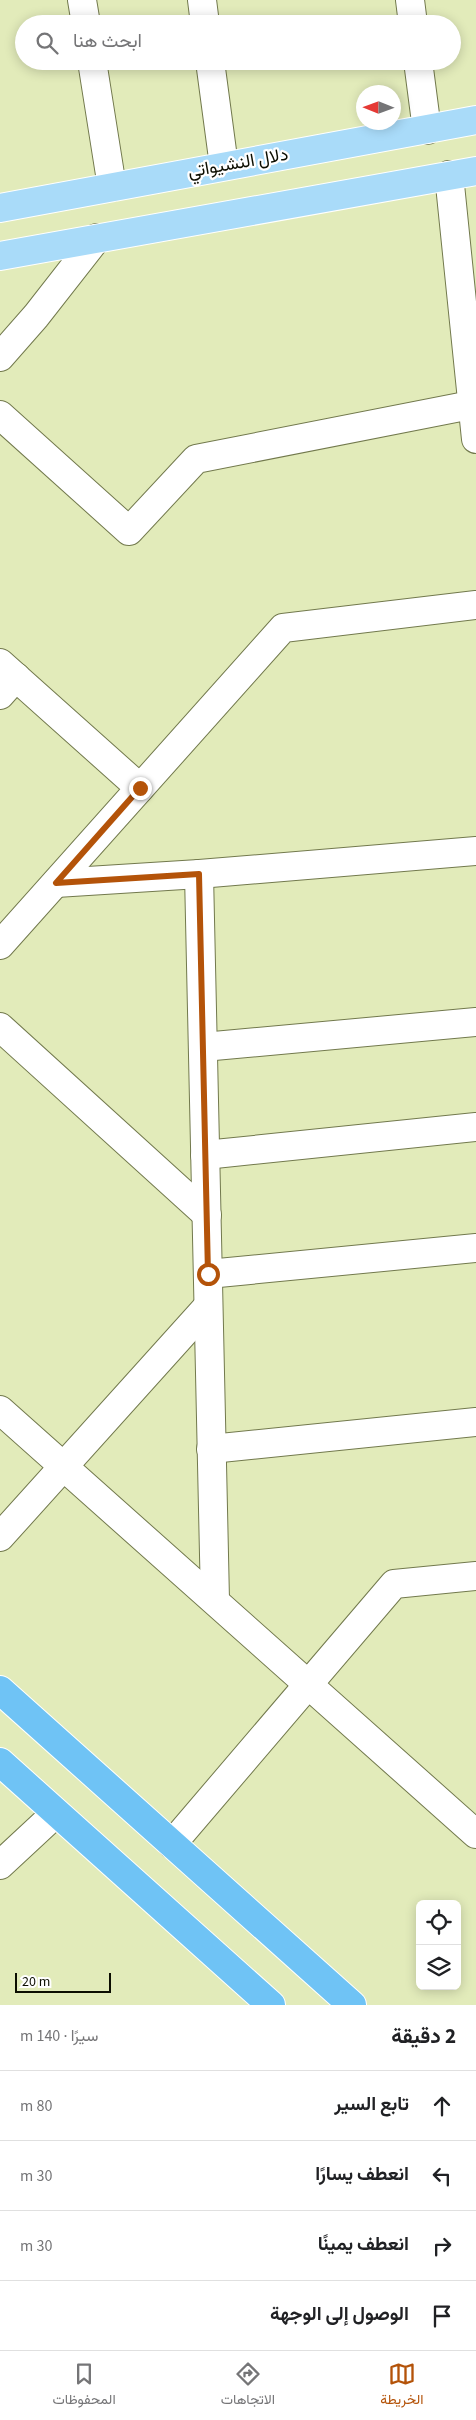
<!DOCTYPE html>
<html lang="ar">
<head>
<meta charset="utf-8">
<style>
	:root { --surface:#fff; --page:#f6f6f6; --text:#202124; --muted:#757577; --line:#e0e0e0; --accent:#b45309 }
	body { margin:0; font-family:"Source Sans 3",Vazirmatn,sans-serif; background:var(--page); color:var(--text); direction:rtl }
	.controls { position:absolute; right:15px; bottom:15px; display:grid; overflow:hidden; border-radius:8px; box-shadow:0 2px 12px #0003 }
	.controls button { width:45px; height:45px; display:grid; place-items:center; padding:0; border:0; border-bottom:1px solid var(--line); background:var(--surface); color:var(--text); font:25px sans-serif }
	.compass { position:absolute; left:356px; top:85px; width:45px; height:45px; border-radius:50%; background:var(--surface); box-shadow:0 2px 12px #0003; rotate:271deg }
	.scale { position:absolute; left:15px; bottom:12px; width:96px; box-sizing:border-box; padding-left:5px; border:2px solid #0c0e01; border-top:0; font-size:14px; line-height:18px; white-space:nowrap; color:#0c0e01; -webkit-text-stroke:4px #fff; paint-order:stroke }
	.stop { position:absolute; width:15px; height:15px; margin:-11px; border:4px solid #b45309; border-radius:50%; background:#fff }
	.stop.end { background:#b45309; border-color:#fff; box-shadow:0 1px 5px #0008 }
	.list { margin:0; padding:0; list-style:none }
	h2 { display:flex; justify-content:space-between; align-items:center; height:65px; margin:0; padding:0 20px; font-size:21px }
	h2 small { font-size:16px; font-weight:400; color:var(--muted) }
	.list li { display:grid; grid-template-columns:32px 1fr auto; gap:15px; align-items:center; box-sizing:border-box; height:70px; padding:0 20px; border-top:1px solid var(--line) }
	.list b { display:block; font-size:19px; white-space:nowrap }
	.list em { font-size:16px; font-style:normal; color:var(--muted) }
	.icon { flex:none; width:28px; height:28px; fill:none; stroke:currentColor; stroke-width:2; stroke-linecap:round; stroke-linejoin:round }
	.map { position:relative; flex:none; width:476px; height:2005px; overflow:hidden; direction:ltr }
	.search { position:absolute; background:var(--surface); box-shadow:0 2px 12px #0003; left:15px; right:15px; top:15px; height:55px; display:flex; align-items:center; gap:12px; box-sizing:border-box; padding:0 18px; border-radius:28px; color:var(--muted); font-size:19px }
	.sheet { height:345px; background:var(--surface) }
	nav { display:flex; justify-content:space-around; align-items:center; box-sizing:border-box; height:70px; border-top:1px solid var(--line); background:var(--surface); font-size:14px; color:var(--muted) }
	nav a { display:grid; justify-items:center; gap:2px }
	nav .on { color:var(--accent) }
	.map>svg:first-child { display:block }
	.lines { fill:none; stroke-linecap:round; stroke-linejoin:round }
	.minor-casing { stroke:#72794d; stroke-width:30 }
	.major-casing { stroke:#fff; stroke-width:30 }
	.highway-casing { stroke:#fff; stroke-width:30 }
	.minor { stroke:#fff; stroke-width:28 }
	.major { stroke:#a9dbf9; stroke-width:28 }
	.highway { stroke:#6fc3f5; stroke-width:28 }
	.route { stroke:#b45309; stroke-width:6 }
	.labels { text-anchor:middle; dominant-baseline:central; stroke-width:4.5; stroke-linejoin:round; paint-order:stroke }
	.street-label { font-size:18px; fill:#0c0e01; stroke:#fff }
</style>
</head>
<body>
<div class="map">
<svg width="476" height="2005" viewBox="0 0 476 2005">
	<rect width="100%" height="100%" fill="#e2ebba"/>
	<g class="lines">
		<g class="minor-casing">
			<g id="minor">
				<polyline points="82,0 86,24"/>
				<polyline points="202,0 205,24"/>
				<polyline points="410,0 413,24"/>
				<polyline points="92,61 112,187"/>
				<polyline points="210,61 224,166"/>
				<polyline points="418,61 427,130"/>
				<polyline points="449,175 476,439"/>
				<polyline points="0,357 36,316 97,238"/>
				<polyline points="0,415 129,531 196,459 476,404"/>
				<polyline points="0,663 140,788"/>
				<polyline points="0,695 16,677"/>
				<polyline points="199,874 215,1600"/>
				<polyline points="56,883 199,874 476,851"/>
				<polyline points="0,945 283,628 476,605"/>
				<polyline points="0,1027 207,1215"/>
				<polyline points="203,1047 476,1022"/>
				<polyline points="205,1155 476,1127"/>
				<polyline points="208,1274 476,1248"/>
				<polyline points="0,1410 476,1834"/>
				<polyline points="211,1449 476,1422"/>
				<polyline points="0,1537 208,1306"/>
				<polyline points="172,1844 394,1584 476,1576"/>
				<polyline points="0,1865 56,1813"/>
			</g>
		</g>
		<g class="major-casing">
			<g id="major">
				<polyline points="0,208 476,120"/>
				<polyline points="0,256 476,171"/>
			</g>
		</g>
		<g class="highway-casing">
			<g id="highway">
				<polyline points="0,1690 352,2005"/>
				<polyline points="0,1762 271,2005"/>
			</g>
		</g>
		<use href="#minor" class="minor"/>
		<use href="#major" class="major"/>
		<use href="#highway" class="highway"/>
	</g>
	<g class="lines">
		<polyline class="route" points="140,788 56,883 199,874 208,1274"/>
	</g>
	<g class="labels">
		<g class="street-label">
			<text transform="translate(238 163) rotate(-10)">دلال النشيواتي</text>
		</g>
	</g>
</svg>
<div class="controls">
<button><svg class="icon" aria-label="locate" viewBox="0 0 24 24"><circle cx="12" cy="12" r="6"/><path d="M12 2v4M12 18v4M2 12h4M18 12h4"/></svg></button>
<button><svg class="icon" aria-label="layers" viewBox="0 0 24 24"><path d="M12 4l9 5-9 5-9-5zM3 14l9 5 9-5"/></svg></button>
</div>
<svg class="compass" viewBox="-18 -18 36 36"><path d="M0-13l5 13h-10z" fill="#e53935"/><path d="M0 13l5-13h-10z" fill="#757577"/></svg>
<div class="scale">20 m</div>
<div class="stop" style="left:208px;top:1274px"></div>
<div class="stop end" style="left:140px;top:788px"></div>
<div class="search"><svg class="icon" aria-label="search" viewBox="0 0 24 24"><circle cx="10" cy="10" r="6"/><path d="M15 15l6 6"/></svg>ابحث هنا</div>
</div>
<section class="sheet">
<h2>2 دقيقة<small>سيرًا · 140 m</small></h2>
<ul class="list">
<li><svg class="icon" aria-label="ahead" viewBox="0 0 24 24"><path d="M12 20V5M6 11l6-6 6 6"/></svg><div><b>تابع السير</b></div><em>80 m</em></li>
<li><svg class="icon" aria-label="left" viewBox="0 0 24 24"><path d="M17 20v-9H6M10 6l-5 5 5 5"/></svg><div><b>انعطف يسارًا</b></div><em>30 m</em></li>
<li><svg class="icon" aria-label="right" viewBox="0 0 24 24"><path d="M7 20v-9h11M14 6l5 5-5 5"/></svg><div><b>انعطف يمينًا</b></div><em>30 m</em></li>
<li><svg class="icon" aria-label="arrive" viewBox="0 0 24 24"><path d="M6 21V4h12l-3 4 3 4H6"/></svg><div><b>الوصول إلى الوجهة</b></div></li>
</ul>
</section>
<nav>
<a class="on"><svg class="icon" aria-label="map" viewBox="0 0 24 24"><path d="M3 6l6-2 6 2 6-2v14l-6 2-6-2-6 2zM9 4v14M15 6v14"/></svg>الخريطة</a>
<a><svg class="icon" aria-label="directions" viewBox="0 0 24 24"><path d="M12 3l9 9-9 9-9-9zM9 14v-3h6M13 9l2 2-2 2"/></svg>الاتجاهات</a>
<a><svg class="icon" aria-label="saved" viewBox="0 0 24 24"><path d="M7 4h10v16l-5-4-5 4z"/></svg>المحفوظات</a>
</nav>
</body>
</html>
